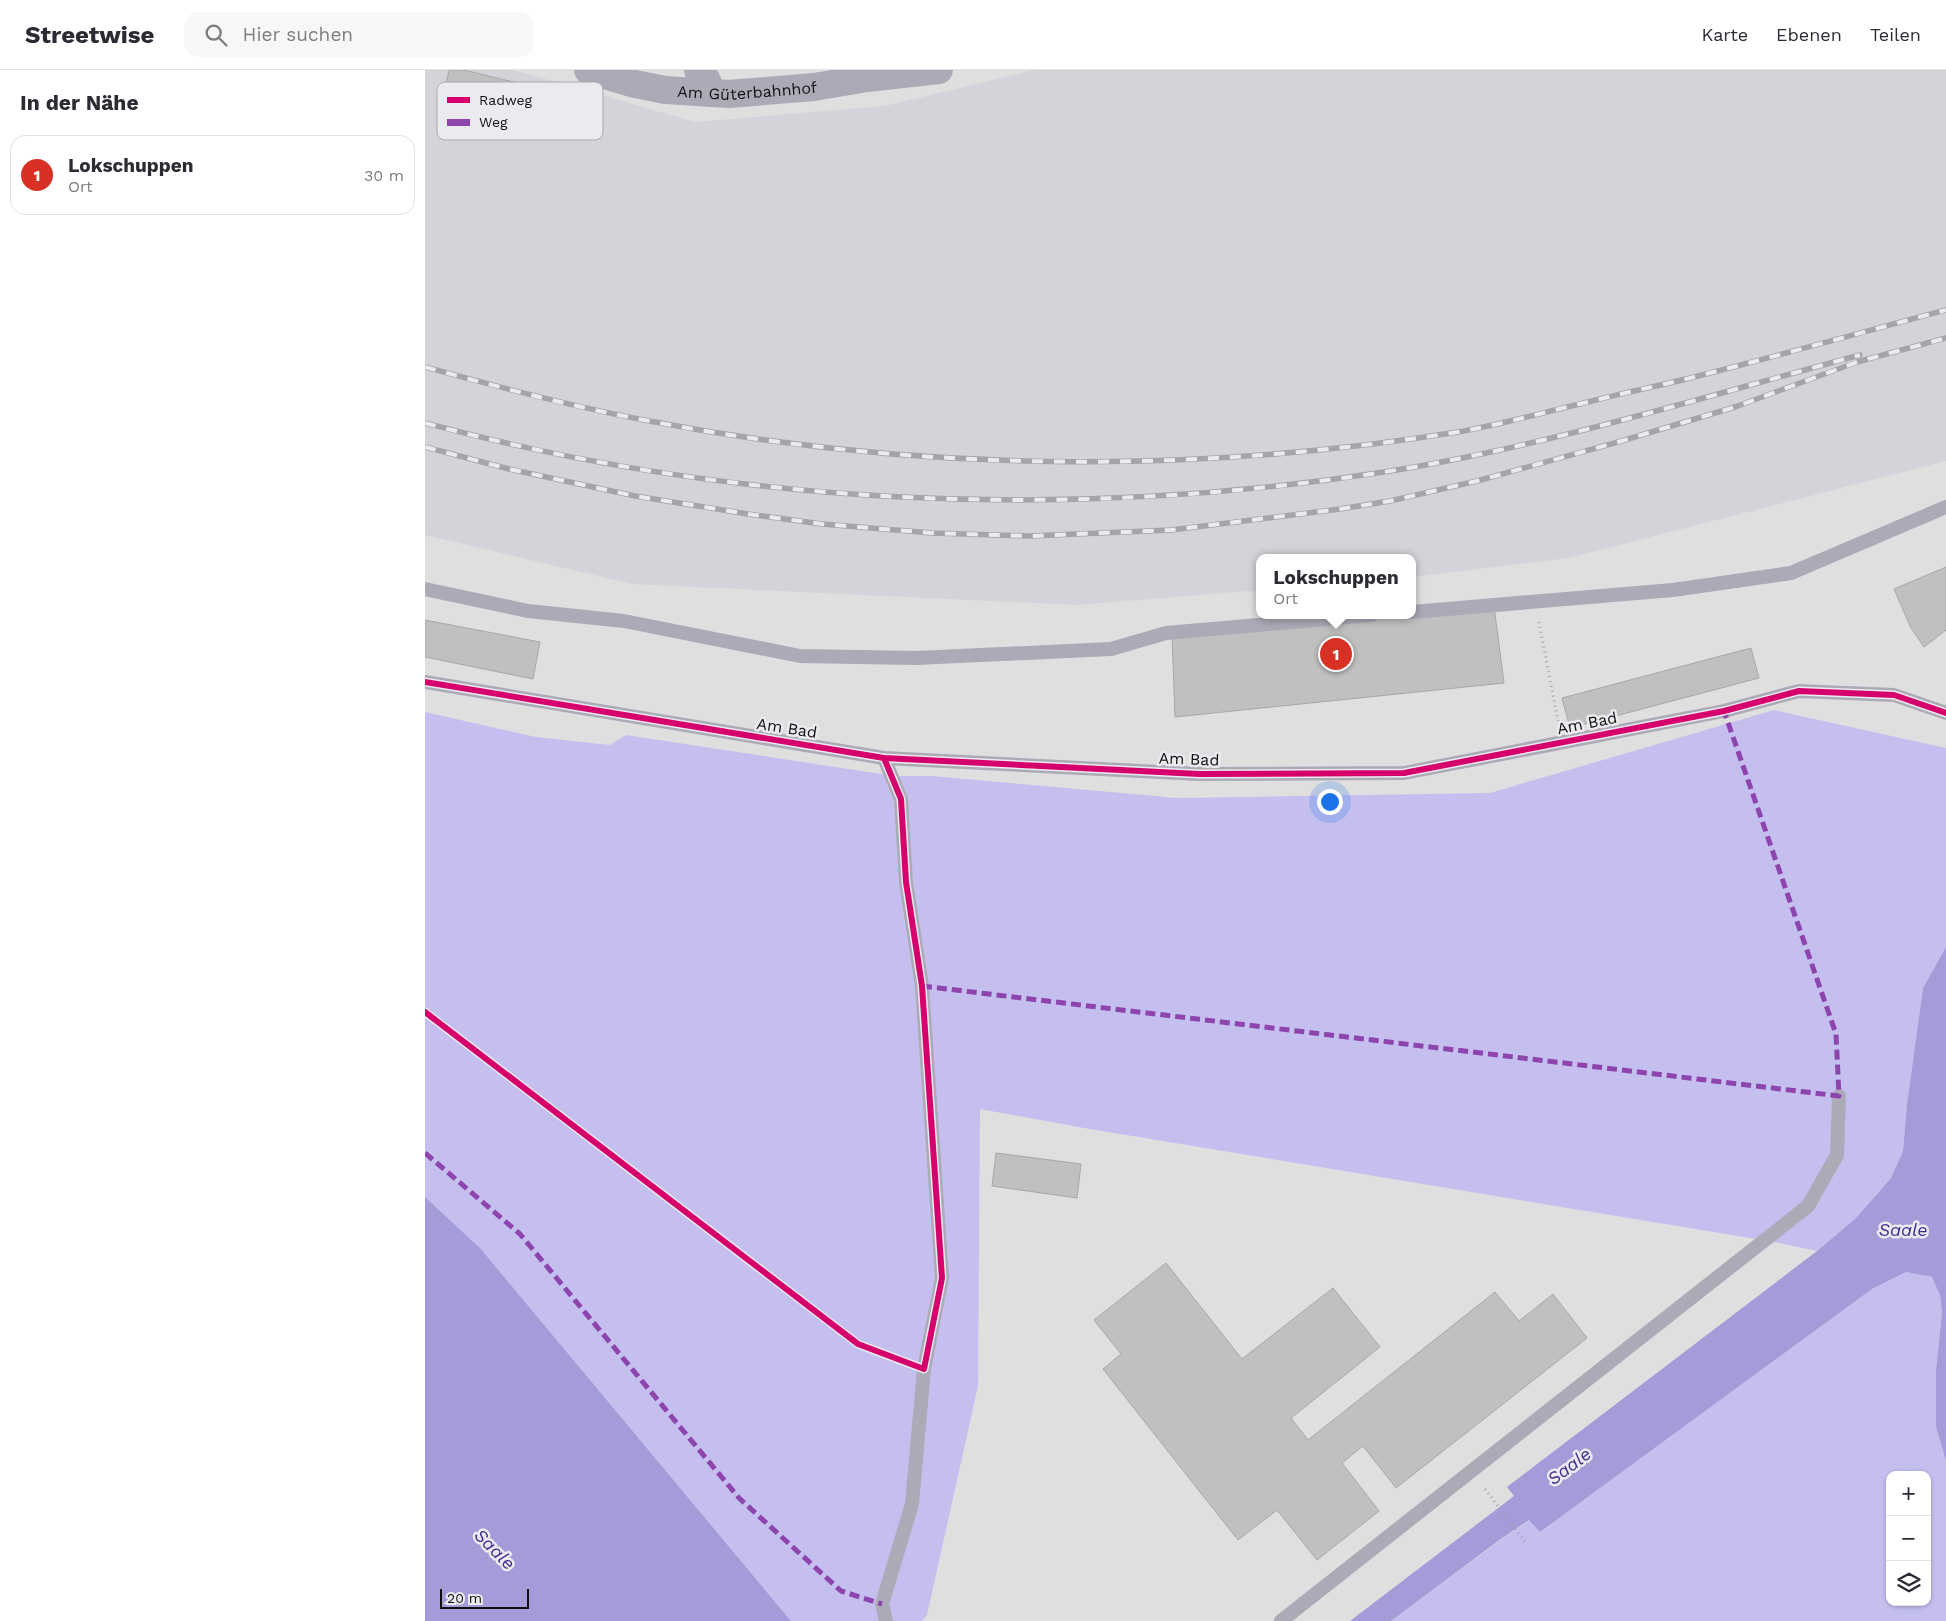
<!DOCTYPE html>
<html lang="de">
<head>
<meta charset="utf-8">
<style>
	:root { --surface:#fff; --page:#f7f7f7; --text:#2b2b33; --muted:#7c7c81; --line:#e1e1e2; --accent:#d93025 }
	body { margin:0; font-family:"Work Sans",sans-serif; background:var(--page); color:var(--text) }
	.controls { position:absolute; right:15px; bottom:15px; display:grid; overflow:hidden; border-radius:10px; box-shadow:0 1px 4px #0004 }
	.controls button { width:45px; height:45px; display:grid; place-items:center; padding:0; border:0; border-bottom:1px solid var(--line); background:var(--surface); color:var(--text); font:25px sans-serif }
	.scale { position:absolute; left:15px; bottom:12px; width:89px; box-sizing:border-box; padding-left:5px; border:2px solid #101011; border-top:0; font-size:14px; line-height:18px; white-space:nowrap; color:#101011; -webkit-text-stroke:4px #ebebef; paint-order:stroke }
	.you { position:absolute; left:904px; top:731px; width:18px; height:18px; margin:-12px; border:4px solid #fff; border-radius:50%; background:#1a73e8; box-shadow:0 0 0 8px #1a73e833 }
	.badge { display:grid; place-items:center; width:32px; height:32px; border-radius:50%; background:var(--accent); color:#fff; font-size:16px; font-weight:700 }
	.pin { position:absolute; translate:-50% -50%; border:2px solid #fff; box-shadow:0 1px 5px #0006 }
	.popup { position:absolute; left:831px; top:484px; width:160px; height:65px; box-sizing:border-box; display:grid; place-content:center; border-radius:10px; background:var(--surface); filter:drop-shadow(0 1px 4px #0005); font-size:16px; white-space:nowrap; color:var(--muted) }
	.popup b { font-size:19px; color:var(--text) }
	.popup::after { content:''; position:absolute; left:50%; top:100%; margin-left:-10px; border:10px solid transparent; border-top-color:var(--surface) }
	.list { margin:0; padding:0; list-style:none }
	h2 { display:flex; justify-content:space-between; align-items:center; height:65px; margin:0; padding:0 20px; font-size:21px }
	h2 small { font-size:16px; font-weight:400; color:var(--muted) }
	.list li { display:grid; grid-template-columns:32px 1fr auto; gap:15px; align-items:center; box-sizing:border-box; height:80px; margin:0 10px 10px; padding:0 10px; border:1px solid var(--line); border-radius:15px }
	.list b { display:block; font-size:19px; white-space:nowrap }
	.list p { margin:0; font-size:16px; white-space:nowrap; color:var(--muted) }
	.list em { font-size:16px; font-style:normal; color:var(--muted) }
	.icon { flex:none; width:28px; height:28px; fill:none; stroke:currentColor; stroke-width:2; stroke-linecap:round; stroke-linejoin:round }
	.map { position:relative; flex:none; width:1521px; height:1551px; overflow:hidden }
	header { display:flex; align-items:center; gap:30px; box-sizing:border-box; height:70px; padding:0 25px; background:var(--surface); border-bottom:1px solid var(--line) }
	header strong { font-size:24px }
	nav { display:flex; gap:28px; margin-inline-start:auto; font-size:18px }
	.search { width:350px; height:45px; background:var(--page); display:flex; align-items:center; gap:12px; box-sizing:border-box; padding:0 18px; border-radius:15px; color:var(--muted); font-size:19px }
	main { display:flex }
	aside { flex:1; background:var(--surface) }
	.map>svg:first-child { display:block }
	.built { fill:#d4d3da }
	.green { fill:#c4bfef; fill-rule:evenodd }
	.water { fill:#a39cd9 }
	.building { fill:#c0c0c1; stroke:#a7a7a8 }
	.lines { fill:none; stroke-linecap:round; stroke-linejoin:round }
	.path { stroke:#a5a4ab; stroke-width:3; stroke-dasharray:1 4; stroke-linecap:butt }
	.lane { stroke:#abaab6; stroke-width:14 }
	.street { stroke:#abaab6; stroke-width:28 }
	.rail-casing { stroke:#a5a4aa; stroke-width:5.5 }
	.rail { stroke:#ebebef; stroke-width:4; stroke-dasharray:11; stroke-linecap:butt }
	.quiet { stroke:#8e44ad; stroke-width:5; stroke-dasharray:10 5; stroke-linecap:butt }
	.cycleway-casing { stroke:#ebebef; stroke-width:9 }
	.cycleway { stroke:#d6006c; stroke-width:6 }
	.labels { text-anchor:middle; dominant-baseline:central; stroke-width:5; stroke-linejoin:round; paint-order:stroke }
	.street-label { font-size:16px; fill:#101011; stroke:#ebebef }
	.water-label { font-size:18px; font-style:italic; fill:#42298f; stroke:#ebebef }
	.key { fill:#ebebef; stroke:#a9a9ac; stroke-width:1 }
	.key-label { font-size:14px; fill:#101011 }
</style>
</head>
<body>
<header>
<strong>Streetwise</strong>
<div class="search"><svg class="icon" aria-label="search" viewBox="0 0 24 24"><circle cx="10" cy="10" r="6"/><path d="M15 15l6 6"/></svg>Hier suchen</div>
<nav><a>Karte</a><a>Ebenen</a><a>Teilen</a></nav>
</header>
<main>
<aside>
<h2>In der Nähe<small></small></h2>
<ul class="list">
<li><span class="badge">1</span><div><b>Lokschuppen</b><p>Ort</p></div><em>30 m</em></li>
</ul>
</aside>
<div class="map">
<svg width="1521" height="1551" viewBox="0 0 1521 1551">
	<rect width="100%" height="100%" fill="#dfdfe0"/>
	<polygon class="built" points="0,0 89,0 270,52 460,36 609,0 1521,0 1521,391 1144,488 987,507 987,488 835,488 835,520 652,535 207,514 0,465"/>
	<g class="green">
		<polygon points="1349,640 1521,678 1521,877 1498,918 1482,1034 1478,1081 1466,1108 1431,1148 1392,1181 1349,1172 659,1058 555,1039 553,1316 502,1545 497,1551 366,1551 55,1178 0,1127 0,642 111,667 185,675 201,665 469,706 507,706 752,728 1065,723"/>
		<path d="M1481,1202l27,5 7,18 2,17 -6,59v56l10,34v160h-555l108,-80 31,-21 10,12 332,-243zM1465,1405h37v127h-37z"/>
	</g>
	<g class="water">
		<polygon points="1521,877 1521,1391 1511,1357 1511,1301 1517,1242 1515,1225 1507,1207 1481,1202 1447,1219 1115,1462 1104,1450 1073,1471 966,1551 925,1551 1089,1426 1082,1417 1392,1181 1431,1148 1466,1108 1478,1081 1482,1034 1498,918"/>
		<polygon points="0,1127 55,1178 366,1551 0,1551"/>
	</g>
	<g class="building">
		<polygon points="24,0 39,0 101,15 94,41 19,23"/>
		<polygon points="1521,497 1521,560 1499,577 1486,558 1469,519"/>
		<polygon points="1069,536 1079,613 750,647 747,565 969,545 987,545"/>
		<polygon points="0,550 115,572 108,609 0,587"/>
		<polygon points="1326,578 1334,608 1145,658 1137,628"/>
		<polygon points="571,1083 656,1094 652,1128 567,1116"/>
		<polygon points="741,1193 817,1289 908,1218 955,1277 866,1348 883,1370 1070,1222 1094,1251 1128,1224 1162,1268 971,1418 938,1376 917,1393 954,1441 892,1490 852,1440 813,1470 678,1299 696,1284 669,1250"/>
	</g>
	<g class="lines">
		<g class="path">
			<polyline points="1114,552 1133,651"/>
			<polyline points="1060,1419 1101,1473"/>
		</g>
		<g class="lane">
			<polyline points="0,519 103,541 199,551 375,586 491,588 686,579 741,563 947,545"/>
			<polyline points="987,542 1248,520 1366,503 1521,437"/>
			<polyline points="0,612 459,688 774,704 979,703 1299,641 1374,621 1469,625 1521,643"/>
			<polyline points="459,688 476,729 481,812 497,916 517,1208 499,1299 487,1434 457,1534 461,1551"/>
			<polyline points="856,1551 1383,1136 1412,1085 1414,1026"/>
		</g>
		<g class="street">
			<path id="s1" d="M163,0l47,14 30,6 64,4 85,-7 53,-9 72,-8"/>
			<path d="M273,0c8,7 11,12 12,23"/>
		</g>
		<g class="rail-casing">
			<g id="rail">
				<path d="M0,297c73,20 145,39 219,53 269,52 549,55 820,11 43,-8 85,-20 128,-30 35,-9 71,-16 106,-25 83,-21 165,-44 248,-66"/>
				<path d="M0,353c311,83 641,98 959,49 161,-25 318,-75 476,-117"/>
				<polyline points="0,377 84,399 210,426 323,444 397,454 507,463 605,466 746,460 915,439 965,431 1052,411 1193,372 1310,337 1432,292 1521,268"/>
			</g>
		</g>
		<use href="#rail" class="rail"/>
		<g class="quiet">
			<polyline points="497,916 1414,1026 1411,964 1299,641"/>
			<polyline points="0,1083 95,1164 314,1428 416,1521 457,1534"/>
		</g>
		<g class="cycleway-casing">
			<g id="cycleway">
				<polyline points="0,612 459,688 774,704 979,703 1299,641 1374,621 1469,625 1521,643"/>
				<polyline points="0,942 433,1274 499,1299 517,1208 497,916 481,812 476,729 459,688"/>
			</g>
		</g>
		<use href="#cycleway" class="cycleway"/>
	</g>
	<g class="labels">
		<g class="street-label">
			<text stroke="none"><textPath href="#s1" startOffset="162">Am Güterbahnhof</textPath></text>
			<text transform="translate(1162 653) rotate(-11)">Am Bad</text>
			<text transform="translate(362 658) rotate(9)">Am Bad</text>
			<text transform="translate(764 689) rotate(2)">Am Bad</text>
		</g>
		<g class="water-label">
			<text x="1478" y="1159">Saale</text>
			<text transform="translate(1144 1396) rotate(-37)">Saale</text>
			<text transform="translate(70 1479) rotate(45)">Saale</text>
		</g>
	</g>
	<rect x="12" y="12" width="166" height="58" rx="8" class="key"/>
	<rect x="22" y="27" width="23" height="6" fill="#d6006c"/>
	<rect x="22" y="49" width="23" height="7" fill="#8e44ad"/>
	<g class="key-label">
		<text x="54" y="35">Radweg</text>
		<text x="54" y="57">Weg</text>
	</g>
</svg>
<div class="controls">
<button>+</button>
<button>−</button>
<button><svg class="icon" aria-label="layers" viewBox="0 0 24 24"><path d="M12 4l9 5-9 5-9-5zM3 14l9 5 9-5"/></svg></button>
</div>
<div class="scale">20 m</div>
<div class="you"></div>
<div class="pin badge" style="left:911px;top:584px">1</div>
<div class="popup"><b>Lokschuppen</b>Ort</div>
</div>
</main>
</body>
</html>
